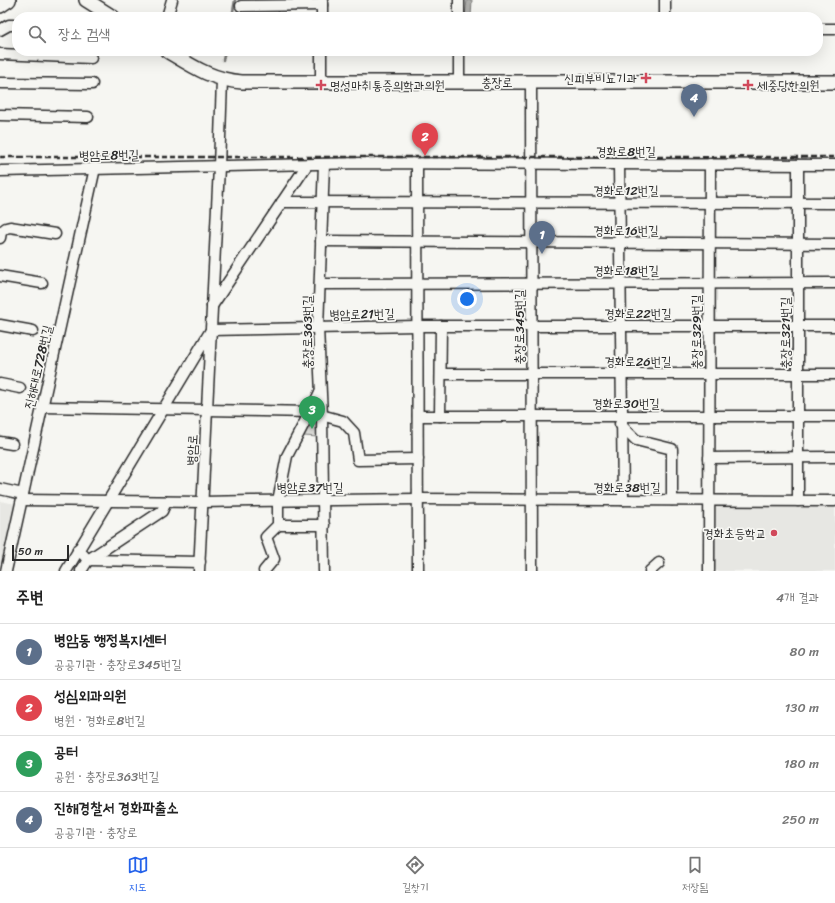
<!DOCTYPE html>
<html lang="ko">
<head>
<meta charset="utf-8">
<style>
	:root { --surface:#fff; --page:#f6f6f6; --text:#222; --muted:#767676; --line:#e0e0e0; --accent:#2563eb }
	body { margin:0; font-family:Sriracha,"Poor Story",sans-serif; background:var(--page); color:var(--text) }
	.scale { position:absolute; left:12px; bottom:10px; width:57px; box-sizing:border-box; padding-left:4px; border:2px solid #2b2b2b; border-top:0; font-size:11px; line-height:14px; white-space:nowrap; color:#2b2b2b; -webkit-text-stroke:3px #f6f6f2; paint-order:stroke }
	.you { position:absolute; left:467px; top:299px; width:14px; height:14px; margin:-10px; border:3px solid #fff; border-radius:50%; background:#1a73e8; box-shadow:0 0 0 6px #1a73e833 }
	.badge { display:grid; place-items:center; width:26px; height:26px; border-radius:50%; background:var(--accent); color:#fff; font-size:13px; font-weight:700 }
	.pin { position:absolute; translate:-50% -33px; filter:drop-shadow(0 1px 2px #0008) }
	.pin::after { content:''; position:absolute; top:21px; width:14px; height:12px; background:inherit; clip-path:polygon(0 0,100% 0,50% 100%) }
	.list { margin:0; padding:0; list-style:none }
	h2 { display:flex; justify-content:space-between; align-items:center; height:52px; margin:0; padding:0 16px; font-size:17px }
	h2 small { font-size:13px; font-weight:400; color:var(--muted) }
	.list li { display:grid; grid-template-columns:26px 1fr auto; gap:12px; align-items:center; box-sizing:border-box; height:56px; padding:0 16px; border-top:1px solid var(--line) }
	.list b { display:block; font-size:15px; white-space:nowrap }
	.list p { margin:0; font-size:13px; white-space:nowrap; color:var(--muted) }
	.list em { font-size:13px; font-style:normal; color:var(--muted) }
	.icon { flex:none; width:22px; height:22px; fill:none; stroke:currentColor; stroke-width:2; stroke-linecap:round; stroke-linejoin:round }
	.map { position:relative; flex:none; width:835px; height:571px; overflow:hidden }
	.search { position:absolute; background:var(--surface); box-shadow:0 4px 16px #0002; left:12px; right:12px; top:12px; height:44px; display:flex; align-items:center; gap:10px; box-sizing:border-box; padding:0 14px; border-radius:16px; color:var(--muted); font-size:15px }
	.sheet { height:276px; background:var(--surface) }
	nav { display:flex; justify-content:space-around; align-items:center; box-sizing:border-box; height:56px; border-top:1px solid var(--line); background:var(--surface); font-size:11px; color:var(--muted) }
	nav a { display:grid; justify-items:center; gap:2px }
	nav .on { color:var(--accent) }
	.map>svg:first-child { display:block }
	.built { fill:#e7e7e3 }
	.green { fill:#d9d9d5; stroke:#828280 }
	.water { fill:#aeaeab; stroke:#7a7a78 }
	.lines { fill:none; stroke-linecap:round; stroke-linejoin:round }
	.stream { stroke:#7a7a78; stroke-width:2.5 }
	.minor-casing { stroke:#2b2b2b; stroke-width:13 }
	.major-casing { stroke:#2b2b2b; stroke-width:16 }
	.minor { stroke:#f6f6f2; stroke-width:10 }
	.major { stroke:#f6f6f2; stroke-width:13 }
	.rail { stroke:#2b2b2b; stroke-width:2.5; stroke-dasharray:6 3; stroke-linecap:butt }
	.poi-dot { fill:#d1495b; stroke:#f6f6f2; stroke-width:1.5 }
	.labels { text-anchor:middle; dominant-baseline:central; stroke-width:3.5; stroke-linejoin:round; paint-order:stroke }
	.poi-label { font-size:13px; fill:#2b2b2b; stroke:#f6f6f2; text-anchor:end }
	.street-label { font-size:13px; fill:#2b2b2b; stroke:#f6f6f2 }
</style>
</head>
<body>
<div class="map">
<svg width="835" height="571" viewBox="0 0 835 571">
	<rect width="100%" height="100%" fill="#f6f6f2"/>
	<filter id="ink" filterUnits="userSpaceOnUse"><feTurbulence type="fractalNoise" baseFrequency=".025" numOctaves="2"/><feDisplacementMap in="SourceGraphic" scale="8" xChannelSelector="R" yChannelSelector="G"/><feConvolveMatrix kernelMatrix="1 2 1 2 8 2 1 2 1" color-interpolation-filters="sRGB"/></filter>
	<g filter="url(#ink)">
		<g class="built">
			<polygon points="0,501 21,505 4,571 0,571"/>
			<polygon points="711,502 835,503 835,571 716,571 713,563"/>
		</g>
		<polygon class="green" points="309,420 319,422 318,437 304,436"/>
		<polygon class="water" points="467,0 472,0 471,17 465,17"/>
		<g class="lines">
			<g class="stream">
				<polyline points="232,17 235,0"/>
				<polyline points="223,60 225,51"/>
			</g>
			<g class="minor-casing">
				<g id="minor">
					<polyline points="665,0 665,17"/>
					<polyline points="241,6 322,5"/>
					<polyline points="167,17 172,0"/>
					<polyline points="322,17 322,0"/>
					<polyline points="459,17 459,0"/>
					<polyline points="818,29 835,29"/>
					<polyline points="0,30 9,25 17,25"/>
					<polyline points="0,54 91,58"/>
					<polyline points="321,82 321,51"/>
					<polyline points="459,82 459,51"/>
					<polyline points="531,82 532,571"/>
					<polyline points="0,83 92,84"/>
					<polyline points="0,115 88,117"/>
					<polyline points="324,164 318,328 322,416 324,571"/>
					<polyline points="417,164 418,571"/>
					<polyline points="619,164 623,500"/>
					<polyline points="798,165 798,501"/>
					<polyline points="0,171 361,163 835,165"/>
					<polyline points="282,202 835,203"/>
					<polyline points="0,238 1,232 6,228 10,227 55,234"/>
					<polyline points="321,241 835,244"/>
					<polyline points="0,276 42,283"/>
					<polyline points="320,284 835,283"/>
					<polyline points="212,306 307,165"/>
					<polyline points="0,325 33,331"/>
					<polyline points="441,374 835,374"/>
					<polyline points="0,384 20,388"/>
					<polyline points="42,407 310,412 343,421 354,433 358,460 418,459"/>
					<polyline points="418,416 835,416"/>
					<polyline points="440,416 441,326"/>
					<polyline points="620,424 636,440 672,449 672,500"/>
					<polyline points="0,442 12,444"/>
					<polyline points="709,458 835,457"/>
					<polyline points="0,489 23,494"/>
					<polyline points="22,500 203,502 252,501 418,499 835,501"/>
					<polyline points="278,525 324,525"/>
					<polyline points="78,549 88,560 200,562"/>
					<polyline points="6,571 95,168"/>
					<polyline points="66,571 211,330 417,326 835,326"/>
					<polyline points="81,571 88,560 162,511 166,502"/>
					<polyline points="199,571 219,167 222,80"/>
					<polyline points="264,571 274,559 266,537 278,525 278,501 287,456 310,412 320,392"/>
					<polyline points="650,571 659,563"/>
					<polyline points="709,571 710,164"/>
				</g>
			</g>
			<g class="major-casing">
				<g id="major">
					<polyline points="86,0 113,17"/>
					<polyline points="0,6 9,0"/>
					<path d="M167,51c25,15 45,29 75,31h593"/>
				</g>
			</g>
			<use href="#minor" class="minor"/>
			<use href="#major" class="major"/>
			<polyline class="rail" points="0,157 835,157"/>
		</g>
	</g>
	<g class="poi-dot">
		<path d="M644 72h4v4h4v4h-4v4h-4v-4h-4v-4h4z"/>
		<path d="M319 79h4v4h4v4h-4v4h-4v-4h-4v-4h4z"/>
		<path d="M746 79h4v4h4v4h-4v4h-4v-4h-4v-4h4z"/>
		<circle cx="774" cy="533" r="4"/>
	</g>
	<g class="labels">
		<g class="poi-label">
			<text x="637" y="78">신피부비뇨기과</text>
			<text x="330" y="85" text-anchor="start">명성마취통증의학과의원</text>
			<text x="757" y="85" text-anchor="start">세중당한의원</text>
			<text x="766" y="533">경화초등학교</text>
		</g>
		<g class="street-label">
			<text x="497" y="82">충장로</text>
			<text x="626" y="151">경화로8번길</text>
			<text transform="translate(109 155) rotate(-1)">병암로8번길</text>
			<text x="626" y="190">경화로12번길</text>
			<text x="626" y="230">경화로16번길</text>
			<text x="626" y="270">경화로18번길</text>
			<text x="638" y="313">경화로22번길</text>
			<text transform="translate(362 314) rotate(-1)">병암로21번길</text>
			<text transform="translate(519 327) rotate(-90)">충장로345번길</text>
			<text transform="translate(307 332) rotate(-90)">충장로363번길</text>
			<text transform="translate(696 332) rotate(-90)">충장로329번길</text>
			<text transform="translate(785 333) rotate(-90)">충장로321번길</text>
			<text x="638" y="361">경화로26번길</text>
			<text transform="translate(38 367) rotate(-77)">진해대로728번길</text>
			<text x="626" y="403">경화로30번길</text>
			<text transform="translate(192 450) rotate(-87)">병암로</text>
			<text x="310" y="487">병암로37번길</text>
			<text x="627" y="487">경화로38번길</text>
		</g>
	</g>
</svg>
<div class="scale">50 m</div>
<div class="you"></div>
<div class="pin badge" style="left:542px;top:254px;background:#5c6f8a">1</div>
<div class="pin badge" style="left:425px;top:156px;background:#e0444e">2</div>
<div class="pin badge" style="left:312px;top:429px;background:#2e9e5b">3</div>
<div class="pin badge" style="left:694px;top:117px;background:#5c6f8a">4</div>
<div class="search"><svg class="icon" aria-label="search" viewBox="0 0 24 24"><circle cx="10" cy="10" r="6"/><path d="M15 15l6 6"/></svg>장소 검색</div>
</div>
<section class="sheet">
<h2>주변<small>4개 결과</small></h2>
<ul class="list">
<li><span class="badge" style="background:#5c6f8a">1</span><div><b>병암동 행정복지센터</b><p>공공기관 · 충장로345번길</p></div><em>80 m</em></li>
<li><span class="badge" style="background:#e0444e">2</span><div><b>성심외과의원</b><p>병원 · 경화로8번길</p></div><em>130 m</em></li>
<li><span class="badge" style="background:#2e9e5b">3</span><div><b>공터</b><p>공원 · 충장로363번길</p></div><em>180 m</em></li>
<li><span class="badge" style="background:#5c6f8a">4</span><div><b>진해경찰서 경화파출소</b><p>공공기관 · 충장로</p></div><em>250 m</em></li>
</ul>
</section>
<nav>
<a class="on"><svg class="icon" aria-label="map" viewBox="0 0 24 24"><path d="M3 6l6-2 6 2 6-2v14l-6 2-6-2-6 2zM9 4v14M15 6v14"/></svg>지도</a>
<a><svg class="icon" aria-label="directions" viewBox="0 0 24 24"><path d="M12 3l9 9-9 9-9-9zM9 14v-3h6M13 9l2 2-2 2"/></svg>길찾기</a>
<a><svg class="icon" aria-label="saved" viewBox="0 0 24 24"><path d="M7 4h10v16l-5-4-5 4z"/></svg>저장됨</a>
</nav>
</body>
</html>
